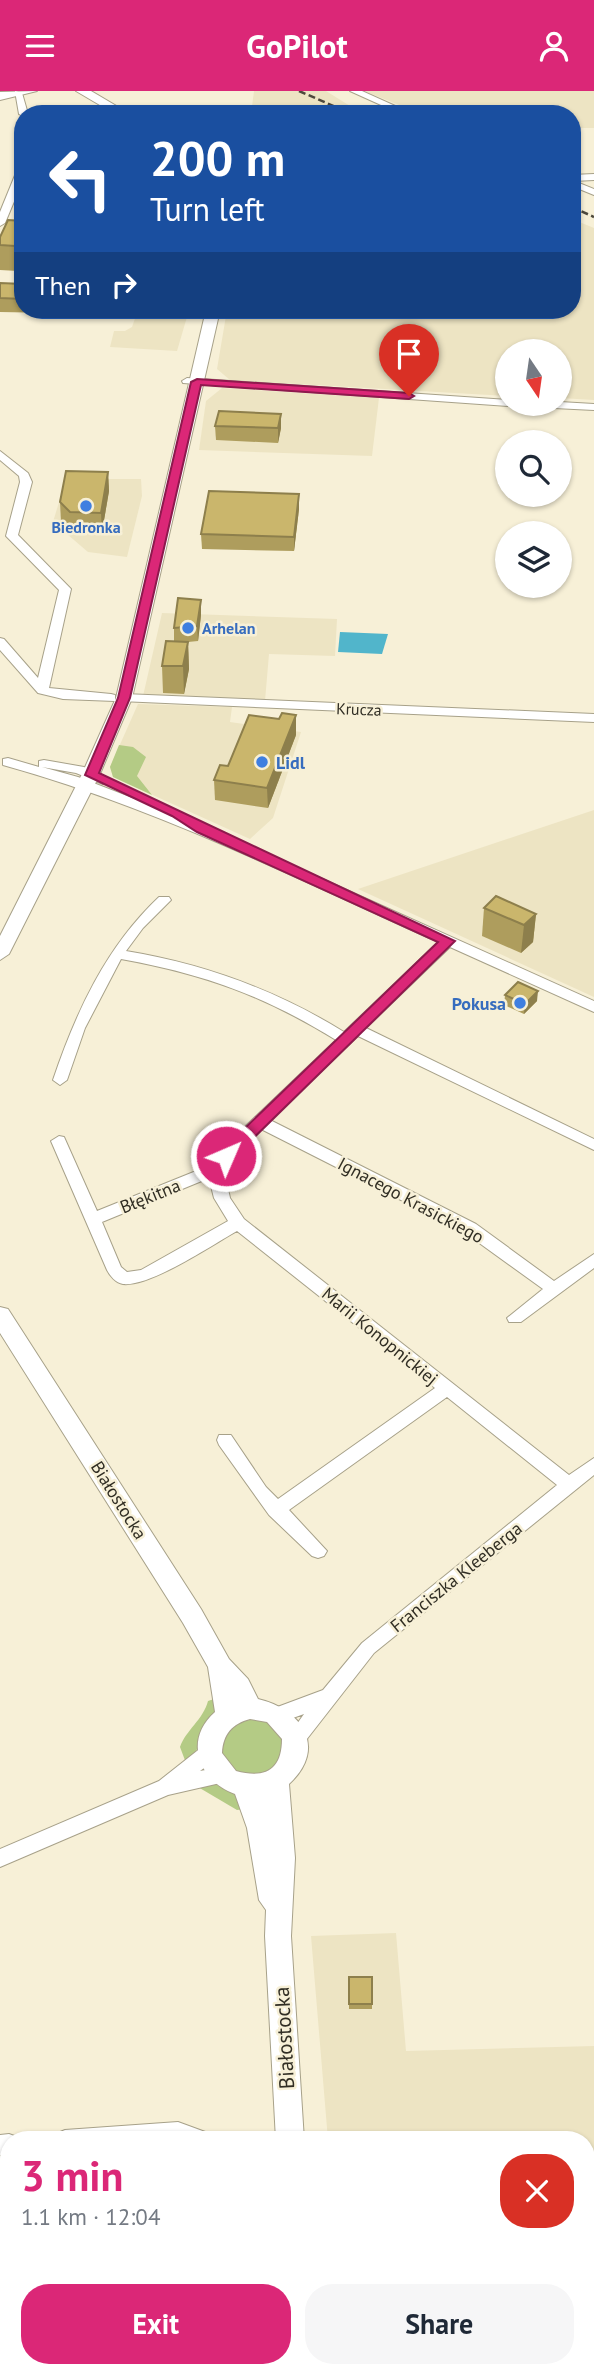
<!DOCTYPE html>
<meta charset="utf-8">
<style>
body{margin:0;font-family:"PT Sans",sans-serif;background:#f6f6f7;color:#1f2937;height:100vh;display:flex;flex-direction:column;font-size:26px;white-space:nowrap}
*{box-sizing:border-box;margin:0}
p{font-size:23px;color:#747a83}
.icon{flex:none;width:38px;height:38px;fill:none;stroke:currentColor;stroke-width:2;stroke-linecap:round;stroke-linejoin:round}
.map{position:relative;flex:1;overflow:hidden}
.sheet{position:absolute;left:0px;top:2040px;width:595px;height:247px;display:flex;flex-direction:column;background:#fff;border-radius:28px 28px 0 0;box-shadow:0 2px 5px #0004}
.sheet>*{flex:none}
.guide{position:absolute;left:14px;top:14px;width:567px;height:214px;border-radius:28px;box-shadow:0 2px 5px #0004;background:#1a4fa0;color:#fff;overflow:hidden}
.needle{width:46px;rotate:167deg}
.buttons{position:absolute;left:495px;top:248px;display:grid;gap:14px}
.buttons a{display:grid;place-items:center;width:77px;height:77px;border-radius:50%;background:#fff;box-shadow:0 2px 5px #0004;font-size:35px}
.pin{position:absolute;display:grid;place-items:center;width:60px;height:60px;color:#fff;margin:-72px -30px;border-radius:50% 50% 50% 0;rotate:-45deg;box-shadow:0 0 7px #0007}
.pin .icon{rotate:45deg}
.me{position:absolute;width:77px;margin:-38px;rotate:45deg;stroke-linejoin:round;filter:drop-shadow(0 0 5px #0008)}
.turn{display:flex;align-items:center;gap:24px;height:147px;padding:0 21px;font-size:32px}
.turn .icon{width:91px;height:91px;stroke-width:2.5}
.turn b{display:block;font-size:49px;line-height:60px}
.then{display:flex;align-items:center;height:66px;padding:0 21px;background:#0003;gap:14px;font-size:26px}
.round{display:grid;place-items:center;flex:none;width:74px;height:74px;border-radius:28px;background:#f6f6f7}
.overview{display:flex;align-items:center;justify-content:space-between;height:119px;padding:0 21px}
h1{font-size:42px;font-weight:700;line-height:52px;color:#db2777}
.button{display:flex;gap:14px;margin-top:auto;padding:14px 21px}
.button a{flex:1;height:80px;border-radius:28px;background:#db2777;color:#fff;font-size:28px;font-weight:700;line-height:80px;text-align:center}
.button a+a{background:#f6f6f7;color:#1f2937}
header{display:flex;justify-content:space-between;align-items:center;height:91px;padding:0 21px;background:#db2777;color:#fff;font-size:32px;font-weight:700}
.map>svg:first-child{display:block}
</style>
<header><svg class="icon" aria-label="menu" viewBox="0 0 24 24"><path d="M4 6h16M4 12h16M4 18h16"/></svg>GoPilot<svg class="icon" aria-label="person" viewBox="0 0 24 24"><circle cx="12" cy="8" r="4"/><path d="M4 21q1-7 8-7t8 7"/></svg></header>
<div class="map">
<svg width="594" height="2287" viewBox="0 0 594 2287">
<rect width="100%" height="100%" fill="#f7f0d7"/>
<g fill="#ede4c3">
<path d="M 254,0 L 326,0 L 363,23 L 251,23 Z"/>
<path d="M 364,0 L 594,0 L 594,37 L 572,37 L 572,23 L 422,23 Z"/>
<path d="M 572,128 L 594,137 L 594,309 L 560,307 L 560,261 L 508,261 L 507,305 L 230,289 L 217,278 L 227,219 L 572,219 Z"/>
<path d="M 138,219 L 189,219 L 177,260 L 110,256 L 114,240 L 125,240 L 132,236 Z"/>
<path d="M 222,297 L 379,307 L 372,365 L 199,359 L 206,310 Z"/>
<path d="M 66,388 L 141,388 L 142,405 L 127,466 L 88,461 L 53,431 Z"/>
<path d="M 162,522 L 337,528 L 335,565 L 269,563 L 265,610 L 143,605 Z"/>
<path d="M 138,613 L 232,616 L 230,631 L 301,641 L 273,727 L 250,748 L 113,686 L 110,676 Z"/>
<path d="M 594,719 L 594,906 L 358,798 Z"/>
<path d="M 396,1842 L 406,1960 L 594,1955 L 594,2177 L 586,2177 L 586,2049 L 328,2049 L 311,1845 Z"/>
</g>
<g fill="#b4cb85">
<path d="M 119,654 L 133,656 L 146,666 L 137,685 L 152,704 L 113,686 L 110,676 Z"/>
<path d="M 217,1607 C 217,1629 201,1656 186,1672 L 180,1656 C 186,1639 203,1629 208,1610 Z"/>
<path d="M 259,1628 C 289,1639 295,1675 263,1683 C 254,1686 243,1682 235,1681 L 221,1663 C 226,1639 233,1629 259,1628 Z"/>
<path d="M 208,1693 C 225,1693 238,1703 246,1718 L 237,1719 L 198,1696 Z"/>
</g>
<g fill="#51b5cb">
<path d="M 340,541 L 388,543 L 382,563 L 338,561 Z"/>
<path d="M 0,2259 L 9,2259 L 9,2278 L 53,2279 L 53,2284 L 0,2287 Z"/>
</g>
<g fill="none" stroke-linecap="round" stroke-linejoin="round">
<g stroke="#a7a189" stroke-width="2">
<g id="minor">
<path d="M 15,0 L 22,2 L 28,23 L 23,23 L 23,25 L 19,23 Z"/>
<path d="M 350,0 L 362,0 L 413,23 L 401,23 Z"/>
<path d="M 23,74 L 23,89 L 5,132 L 0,135 L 0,121 L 18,77 Z"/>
<path d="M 594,83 L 594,89 L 574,90 L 594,98 L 594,104 L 572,95 L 572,84 Z"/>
<path d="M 187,287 L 508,309 L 508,313 L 513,313 L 508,315 L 183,292 L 182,290 Z"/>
<path d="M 560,311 L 594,313 L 594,319 L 534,316 L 529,313 L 560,313 Z"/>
<path d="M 0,360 L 28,382 L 32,391 L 18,444 L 71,498 L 49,597 L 111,603 L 115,604 L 115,610 L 63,608 L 38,602 L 0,559 L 0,547 L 4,548 L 38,587 L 59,499 L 6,445 L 20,391 L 19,385 L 0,369 Z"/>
<path d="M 124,603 L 594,623 L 594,631 L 120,610 L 120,604 Z"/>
<path d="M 8,667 L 39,676 L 39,670 L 44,669 L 84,676 L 110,689 L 103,693 L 76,682 L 42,676 L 78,686 L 207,736 L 594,910 L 594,921 L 450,856 L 366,937 L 594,1048 L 594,1059 L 358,945 L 270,1029 L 476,1133 L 554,1190 L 594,1163 L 594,1177 L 521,1231 L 509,1231 L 507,1227 L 543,1198 L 464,1141 L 261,1038 L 224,1079 L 230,1107 L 244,1128 L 569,1384 L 594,1367 L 594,1384 L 374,1562 L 303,1653 L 296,1655 L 289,1653 L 287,1647 L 304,1623 L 279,1632 L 272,1630 L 270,1624 L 272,1618 L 323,1599 L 362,1552 L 557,1394 L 447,1306 L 289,1419 L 327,1460 L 324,1465 L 318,1467 L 312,1465 L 269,1424 L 219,1354 L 217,1349 L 219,1344 L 231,1344 L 266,1396 L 278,1408 L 435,1297 L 237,1140 C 212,1154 150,1196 123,1193 C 116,1192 110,1185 107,1179 L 51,1050 L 59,1045 L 64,1046 L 97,1120 L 211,1074 L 233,1047 L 336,949 C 265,905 204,883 121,868 L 85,937 L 67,989 L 60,994 L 53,989 C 76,921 106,856 159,806 L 169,806 L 171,809 L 143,837 L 126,860 C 205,873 276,899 344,941 L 438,851 C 296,787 155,716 3,674 L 3,668 ZM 209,1087 L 214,1107 L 228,1130 L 141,1179 L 127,1181 L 121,1176 L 102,1131 Z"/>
<path d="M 209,1654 L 216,1656 L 218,1662 L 216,1668 L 200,1680 L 222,1676 L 229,1678 L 232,1684 L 229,1690 L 168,1704 L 0,1776 L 0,1758 L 159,1690 L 202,1656 Z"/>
<path d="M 178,2031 L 208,2042 L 211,2049 L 54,2049 L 58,2042 L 65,2039 Z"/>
<path d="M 9,2043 L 17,2046 L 18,2049 L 9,2049 L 9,2063 L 0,2064 L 0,2044 Z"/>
</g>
</g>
<g stroke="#a7a189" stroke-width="2">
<g id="major">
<path d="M 37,0 L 0,9 L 0,1 Z"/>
<path d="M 76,0 L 91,0 L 130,23 L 115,23 Z"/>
<path d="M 206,219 L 220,219 L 132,607 L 100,683 L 9,863 L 0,869 L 0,845 L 82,683 L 116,607 Z"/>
<path d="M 0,1216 L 8,1218 L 201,1518 L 229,1568 L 248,1588 L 258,1608 C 302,1618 328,1657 289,1693 L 295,1767 L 291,1845 L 304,2049 L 276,2049 L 265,1845 L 266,1819 L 259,1809 L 247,1737 L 235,1703 C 199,1690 183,1649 215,1621 L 208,1576 L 183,1532 L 0,1242 ZM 250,1628 L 267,1631 L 282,1648 C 282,1679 265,1688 236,1680 L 222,1662 C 223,1643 232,1633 250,1628 Z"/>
<rect x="288" y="2278" width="30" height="9"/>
</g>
</g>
<use href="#minor" fill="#fff" fill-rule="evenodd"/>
<use href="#major" fill="#fff" fill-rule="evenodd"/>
<g stroke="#4d493d" stroke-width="2.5" stroke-dasharray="7 3.5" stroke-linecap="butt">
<path d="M 299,0 L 352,23"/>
<path d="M 572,116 L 594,126"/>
</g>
</g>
<g fill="#ae9d5d">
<path d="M 23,130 L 23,168 L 18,180 L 0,179 L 0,146 Z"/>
<path d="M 0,192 L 23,193 L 23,219 L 55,219 L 54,222 L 0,221 Z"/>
<path d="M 281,323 L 281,337 L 278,352 L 216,349 L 215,335 Z"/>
<path d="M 108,381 L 109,400 L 102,441 L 71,440 L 61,431 L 60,411 Z"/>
<path d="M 299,418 L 294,460 L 202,458 L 201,443 Z"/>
<path d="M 201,524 L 198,550 L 188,551 L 189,578 L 184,603 L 163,602 L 162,575 L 174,550 L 174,537 Z"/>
<path d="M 296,644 L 268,717 L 215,709 L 214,689 L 228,675 Z"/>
<path d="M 484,817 L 536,823 L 533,851 L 521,862 L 482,845 Z"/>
<path d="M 505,904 L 537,910 L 524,923 L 504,914 Z"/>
<rect x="349" y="1886" width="23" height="32"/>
</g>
<g fill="#8d7f4c">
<path d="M 23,138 L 23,168 L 18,180 L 15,155 Z"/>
<path d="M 281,323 L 281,337 L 278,352 L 278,337 Z"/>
<path d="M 108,381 L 109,400 L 102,441 L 101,422 Z"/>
<path d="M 299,403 L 299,418 L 294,460 L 294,446 Z"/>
<path d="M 201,509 L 201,524 L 198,550 L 197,535 Z"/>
<path d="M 188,551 L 189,578 L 184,603 L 183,575 Z"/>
<path d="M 296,624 L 296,644 L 268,717 L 267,697 Z"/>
<path d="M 536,823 L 533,851 L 521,862 L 524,834 Z"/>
<path d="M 538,900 L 537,910 L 524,923 L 525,913 Z"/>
</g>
<g fill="#cab66c" stroke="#8d7f4c" stroke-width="2">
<path d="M 8,129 L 23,130 L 23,138 L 15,155 L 0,154 L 0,146 Z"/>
<path d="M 0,192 L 23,193 L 23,208 L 0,207 Z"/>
<path d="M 219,320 L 281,323 L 278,337 L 215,335 Z"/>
<path d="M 66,380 L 108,381 L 101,422 L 70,421 L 60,411 Z"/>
<path d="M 209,400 L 299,403 L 294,446 L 201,443 Z"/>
<path d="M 178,507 L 201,509 L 197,535 L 174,537 Z"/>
<path d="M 166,550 L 188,551 L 183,575 L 162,575 Z"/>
<path d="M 282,622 L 296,624 L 267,697 L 214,689 L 220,674 L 228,675 L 249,624 L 279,628 Z"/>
<path d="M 496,805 L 536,823 L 524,834 L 484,817 Z"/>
<path d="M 518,891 L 538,900 L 525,913 L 505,904 Z"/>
<rect x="349" y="1886" width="23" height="27"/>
</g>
<path fill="#db2777" stroke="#8e194d" stroke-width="2" d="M 197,288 L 409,302 L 414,305 L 409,308 L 201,294 L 130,607 L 99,682 L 455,850 L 231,1069 L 220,1069 L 220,1061 L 438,851 L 197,741 L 172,725 L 85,684 L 118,607 L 191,291 Z"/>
<g fill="#3f7fe0" stroke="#f7f0d7" stroke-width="2.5">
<circle cx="86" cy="415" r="7"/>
<circle cx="188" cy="537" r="7"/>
<circle cx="262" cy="671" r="7"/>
<circle cx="520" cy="912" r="7"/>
</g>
<g text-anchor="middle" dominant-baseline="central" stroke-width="5" stroke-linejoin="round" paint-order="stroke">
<g font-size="16" font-weight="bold" fill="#366cbe" stroke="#f7f0d7">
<text x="86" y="436">Biedronka</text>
<text x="202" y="537" text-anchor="start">Arhelan</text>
</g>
<g font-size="16" fill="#312e24" stroke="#f7f0d7">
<text transform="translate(359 618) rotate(2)">Krucza</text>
</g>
<g font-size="18" font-weight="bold" fill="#366cbe" stroke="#f7f0d7" text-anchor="start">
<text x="276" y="671">Lidl</text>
<text x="506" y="912" text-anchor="end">Pokusa</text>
</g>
<g font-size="18" fill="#312e24" stroke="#f7f0d7">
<text transform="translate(150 1105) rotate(-22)">Błękitna</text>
<text transform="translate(411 1109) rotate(28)">Ignacego Krasickiego</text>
<text transform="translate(380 1245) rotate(39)">Marii Konopnickiej</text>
<text transform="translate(119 1409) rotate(58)">Białostocka</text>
<text transform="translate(456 1486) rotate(-39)">Franciszka Kleeberga</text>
</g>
<g font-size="21" fill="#312e24" stroke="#f7f0d7">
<text transform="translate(284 1947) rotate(-93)">Białostocka</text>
</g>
</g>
</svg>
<div class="buttons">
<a><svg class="needle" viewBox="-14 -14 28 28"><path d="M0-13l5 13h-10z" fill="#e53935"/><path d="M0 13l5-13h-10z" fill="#747a83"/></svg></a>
<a><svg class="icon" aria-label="search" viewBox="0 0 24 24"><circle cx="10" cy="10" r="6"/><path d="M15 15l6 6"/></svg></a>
<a><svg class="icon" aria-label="layers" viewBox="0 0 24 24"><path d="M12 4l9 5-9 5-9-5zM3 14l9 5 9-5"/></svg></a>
</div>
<div class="pin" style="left:409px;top:305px;background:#d93025"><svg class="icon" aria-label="arrive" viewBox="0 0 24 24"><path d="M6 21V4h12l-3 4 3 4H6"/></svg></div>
<svg class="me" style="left:226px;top:1065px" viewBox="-20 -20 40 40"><circle r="17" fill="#db2777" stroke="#fff" stroke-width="3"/><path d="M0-11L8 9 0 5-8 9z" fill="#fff"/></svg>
<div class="guide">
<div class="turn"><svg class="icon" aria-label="left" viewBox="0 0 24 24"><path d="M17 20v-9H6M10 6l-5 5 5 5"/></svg><div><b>200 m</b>Turn left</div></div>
<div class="then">Then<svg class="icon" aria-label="right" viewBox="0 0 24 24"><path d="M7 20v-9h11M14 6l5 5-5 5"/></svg></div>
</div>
<section class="sheet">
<div class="overview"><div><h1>3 min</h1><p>1.1 km · 12:04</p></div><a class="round" style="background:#d93025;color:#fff"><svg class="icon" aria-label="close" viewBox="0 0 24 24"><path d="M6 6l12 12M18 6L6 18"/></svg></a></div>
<div class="button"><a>Exit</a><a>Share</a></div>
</section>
</div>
